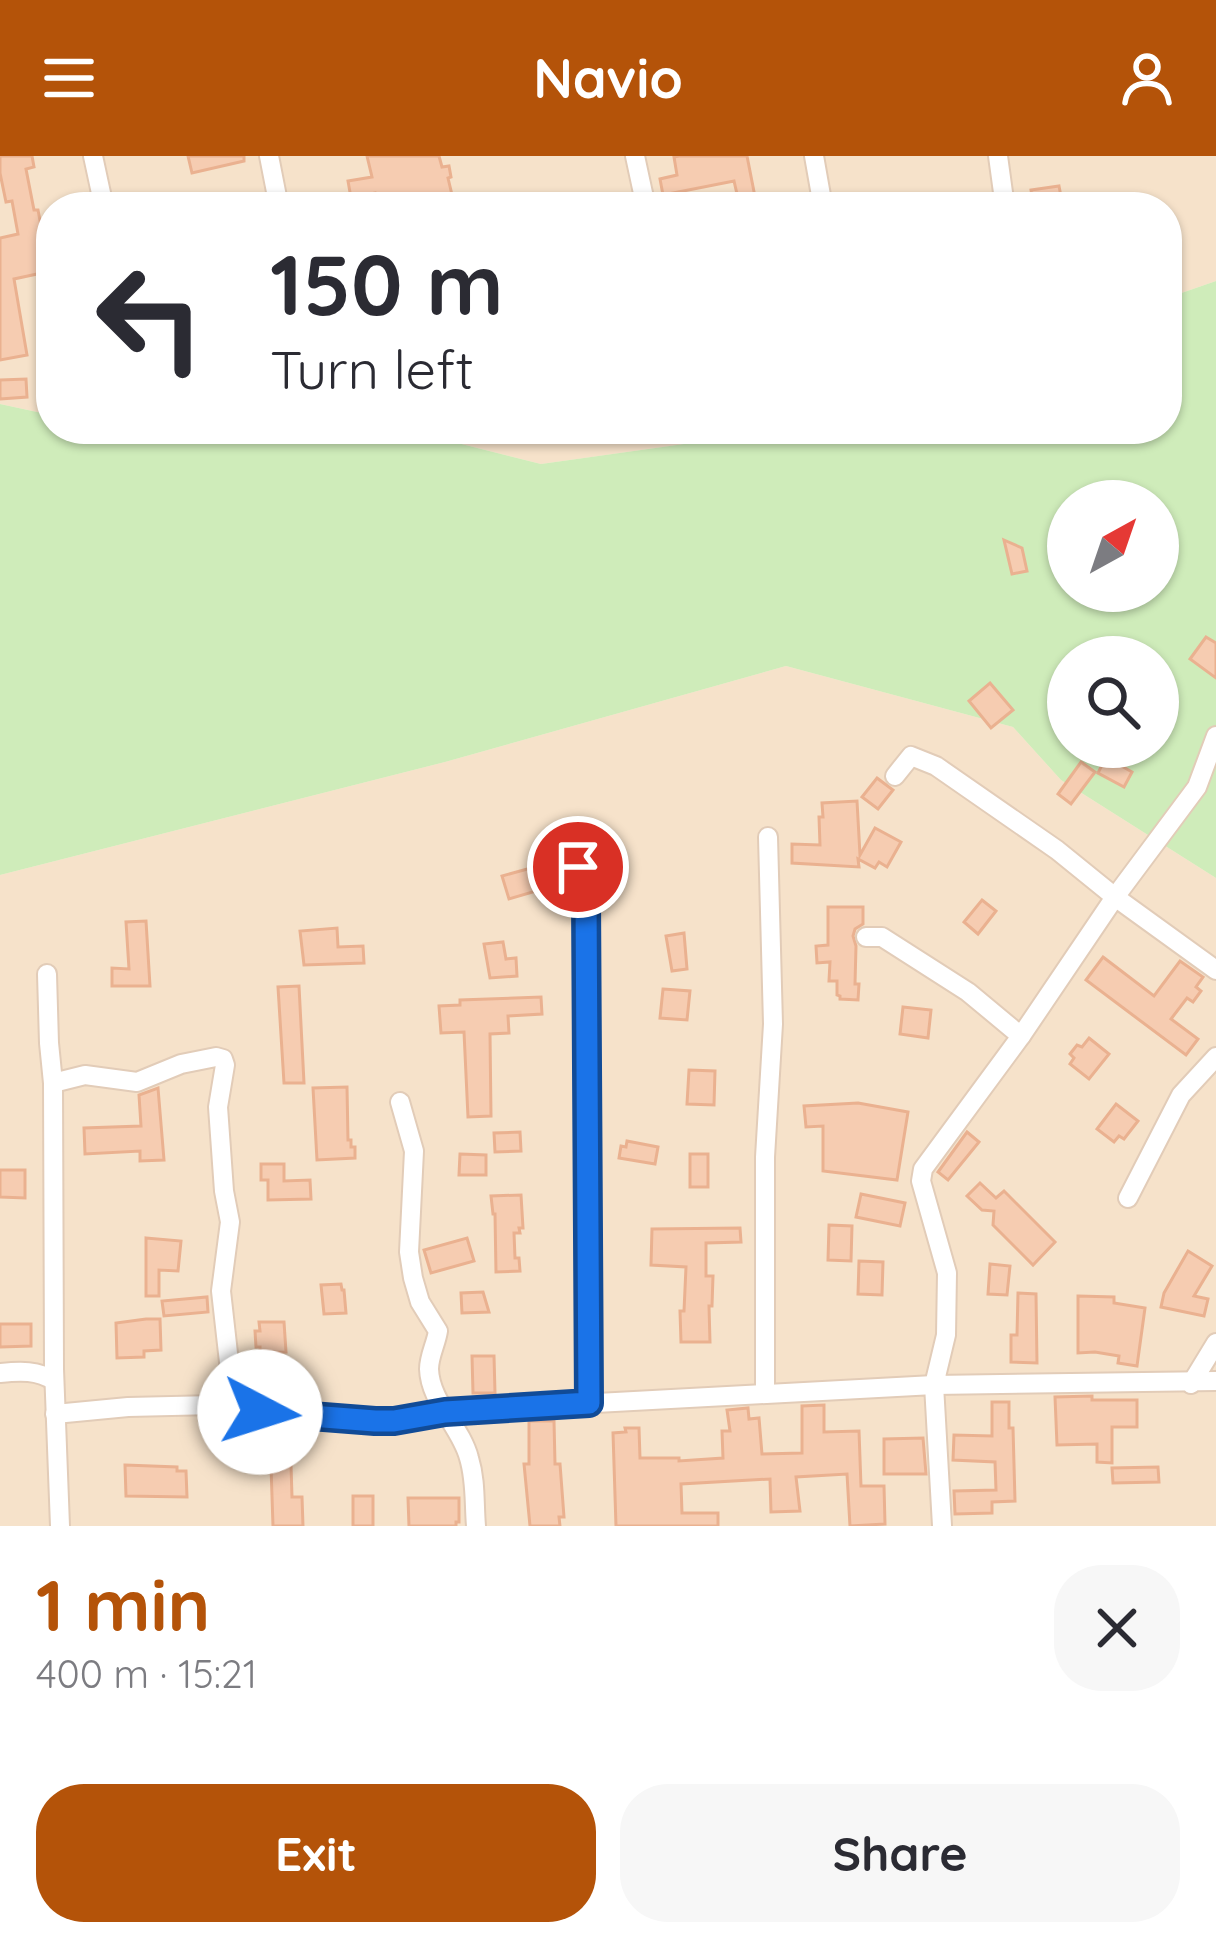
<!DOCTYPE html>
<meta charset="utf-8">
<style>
body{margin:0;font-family:Quicksand,sans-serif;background:#f7f7f7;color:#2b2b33;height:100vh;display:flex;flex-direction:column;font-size:45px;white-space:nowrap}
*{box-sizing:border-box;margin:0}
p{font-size:39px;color:#7c7c81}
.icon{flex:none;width:66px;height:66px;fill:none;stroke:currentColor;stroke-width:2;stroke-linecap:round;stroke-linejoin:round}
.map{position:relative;height:1370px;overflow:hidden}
.details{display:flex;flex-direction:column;background:#fff;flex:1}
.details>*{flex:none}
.banner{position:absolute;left:36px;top:36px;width:1146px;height:252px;border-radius:48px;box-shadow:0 3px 9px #0004;background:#fff;color:#2b2b33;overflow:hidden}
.needle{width:78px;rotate:40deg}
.buttons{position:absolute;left:1047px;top:324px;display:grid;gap:24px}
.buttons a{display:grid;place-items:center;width:132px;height:132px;border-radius:50%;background:#fff;box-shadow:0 3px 9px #0004;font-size:60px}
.pin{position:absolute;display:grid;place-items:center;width:102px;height:102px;color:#fff;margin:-51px;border:6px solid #fff;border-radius:50%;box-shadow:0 3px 12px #0007}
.me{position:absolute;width:132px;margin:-66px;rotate:95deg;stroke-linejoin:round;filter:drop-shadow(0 0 9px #0008)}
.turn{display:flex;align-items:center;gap:42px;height:252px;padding:0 36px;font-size:54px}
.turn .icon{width:156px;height:156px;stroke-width:2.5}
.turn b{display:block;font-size:84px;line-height:102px}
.round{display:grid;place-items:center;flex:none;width:126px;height:126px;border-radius:48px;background:#f7f7f7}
.overview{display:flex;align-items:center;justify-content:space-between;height:204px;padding:0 36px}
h1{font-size:72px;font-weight:700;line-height:90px;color:#b45309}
.button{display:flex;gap:24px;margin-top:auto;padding:24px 36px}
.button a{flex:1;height:138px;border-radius:48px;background:#b45309;color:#fff;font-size:48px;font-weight:700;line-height:138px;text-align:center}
.button a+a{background:#f7f7f7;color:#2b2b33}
header{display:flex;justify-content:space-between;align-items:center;height:156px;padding:0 36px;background:#b45309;color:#fff;font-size:54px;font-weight:700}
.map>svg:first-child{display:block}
</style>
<header><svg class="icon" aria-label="menu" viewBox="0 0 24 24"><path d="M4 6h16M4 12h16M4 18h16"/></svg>Navio<svg class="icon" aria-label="person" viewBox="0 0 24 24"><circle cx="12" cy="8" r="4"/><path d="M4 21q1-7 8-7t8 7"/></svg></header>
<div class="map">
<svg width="1216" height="1370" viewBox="0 0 1216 1370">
<rect width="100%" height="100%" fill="#fef0dc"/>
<g fill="#f6e2ca">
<path d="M 0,0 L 1216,0 L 1216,125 L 1167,142 L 1167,51 L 51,51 L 51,259 L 0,248 Z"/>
<path d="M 402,273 L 763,273 L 735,281 L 541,308 Z"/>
<path d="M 786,510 L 1013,571 L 1061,624 L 1216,722 L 1216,1370 L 0,1370 L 0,719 L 445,606 Z"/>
</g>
<path fill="#cfecba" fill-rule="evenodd" d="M 1216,125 L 1216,722 L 1061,624 L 1013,571 L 786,510 L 445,606 L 0,719 L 0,248 L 51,259 L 51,273 L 116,273 L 151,280 L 192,273 L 402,273 L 541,308 L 734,281 L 763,273 L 1167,273 L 1167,142 ZM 1068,345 L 1158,345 L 1158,435 L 1068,435 ZM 1068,501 L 1158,501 L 1158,591 L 1068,591 Z"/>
<g fill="#f6ccb1" stroke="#eab190" stroke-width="3">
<path d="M 0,0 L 32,0 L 34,11 L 26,13 L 34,54 L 38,54 L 42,75 L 46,74 L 51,94 L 51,115 L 14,123 L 27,199 L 0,204 L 0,82 L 18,78 L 12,45 L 6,46 L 0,17 Z"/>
<path d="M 188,0 L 244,0 L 244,5 L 192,17 Z"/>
<path d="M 367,0 L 439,0 L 442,11 L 449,10 L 451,21 L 448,22 L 453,43 L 410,51 L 377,51 L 375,37 L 351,42 L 348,25 L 372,21 Z"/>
<path d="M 679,0 L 747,0 L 757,51 L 740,51 L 734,25 L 663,39 L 660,23 L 677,19 L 674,1 Z"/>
<path d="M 1059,30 L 1063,51 L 1034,51 L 1031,34 Z"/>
<path d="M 26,223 L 27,241 L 0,243 L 0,224 Z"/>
<path d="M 1004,384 L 1022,392 L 1027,415 L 1012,418 Z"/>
<path d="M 1206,481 L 1216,487 L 1216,522 L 1190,503 Z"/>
<path d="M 990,527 L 1013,554 L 991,572 L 969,545 Z"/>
<path d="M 1106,601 L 1132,616 L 1124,631 L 1098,617 Z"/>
<path d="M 1081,606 L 1095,616 L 1071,648 L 1058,638 Z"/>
<path d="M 877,622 L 893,634 L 878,653 L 862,641 Z"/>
<path d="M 857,645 L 860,699 L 875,672 L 901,686 L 887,711 L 879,706 L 875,712 L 858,703 L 859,711 L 792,707 L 792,688 L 820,689 L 819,661 L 823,661 L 822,647 Z"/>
<path d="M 538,710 L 541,716 L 544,715 L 547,727 L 542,728 L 543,733 L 509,743 L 502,720 Z"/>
<path d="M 982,744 L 996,755 L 978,778 L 964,766 Z"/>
<path d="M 828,751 L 863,751 L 863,768 L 855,773 L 853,780 L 856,790 L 855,828 L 859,828 L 858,844 L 840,843 L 840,840 L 837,839 L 837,825 L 829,825 L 830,806 L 817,807 L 816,790 L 828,789 Z"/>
<path d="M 146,765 L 150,830 L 112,830 L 112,812 L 129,813 L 126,766 Z"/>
<path d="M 337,772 L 338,791 L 363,790 L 364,807 L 304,809 L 300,775 Z"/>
<path d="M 684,777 L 687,813 L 672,815 L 666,780 Z"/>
<path d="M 503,786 L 506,803 L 516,802 L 517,820 L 490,822 L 484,788 Z"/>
<path d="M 1103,801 L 1154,840 L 1180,805 L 1203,821 L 1196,831 L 1201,835 L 1193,846 L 1187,842 L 1171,863 L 1198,883 L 1186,899 L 1086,824 Z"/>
<path d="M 299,830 L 304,927 L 284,927 L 278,831 Z"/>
<path d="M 663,833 L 690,835 L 687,864 L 660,862 Z"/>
<path d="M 541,841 L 542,858 L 508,860 L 509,877 L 490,878 L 491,960 L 468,961 L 464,876 L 441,877 L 439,850 L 460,849 L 460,844 Z"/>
<path d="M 903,851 L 931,854 L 928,882 L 900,878 Z"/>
<path d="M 1089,882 L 1109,898 L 1089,923 L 1070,908 L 1074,902 L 1070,898 L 1077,889 L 1082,891 Z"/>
<path d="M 689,914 L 715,915 L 714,949 L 687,948 Z"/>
<path d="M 347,931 L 348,984 L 351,984 L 351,991 L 355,991 L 355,1002 L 317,1004 L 313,932 Z"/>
<path d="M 158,932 L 164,1004 L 140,1005 L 140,995 L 85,998 L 84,972 L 141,970 L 139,939 Z"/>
<path d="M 858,947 L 908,956 L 897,1024 L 823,1015 L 823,970 L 806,971 L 804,950 Z"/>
<path d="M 1116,948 L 1138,965 L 1124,983 L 1119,980 L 1114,986 L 1097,973 Z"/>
<path d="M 520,976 L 521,995 L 495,996 L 494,977 Z"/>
<path d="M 967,976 L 979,986 L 948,1024 L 938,1016 Z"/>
<path d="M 627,985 L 658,991 L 655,1008 L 619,1002 L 621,990 L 626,991 Z"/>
<path d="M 460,998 L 486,999 L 486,1019 L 459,1019 Z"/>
<rect x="690" y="998" width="18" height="33"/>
<path d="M 261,1008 L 284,1008 L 284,1025 L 310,1024 L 311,1043 L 268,1044 L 268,1024 L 261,1024 Z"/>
<path d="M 0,1014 L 25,1014 L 25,1042 L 0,1041 Z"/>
<path d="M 980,1027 L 996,1042 L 1004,1035 L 1055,1086 L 1033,1109 L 993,1069 L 994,1055 L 982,1054 L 967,1040 Z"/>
<path d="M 861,1038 L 905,1047 L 900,1070 L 856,1061 Z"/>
<path d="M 521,1039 L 523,1072 L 519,1072 L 520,1077 L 514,1077 L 515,1102 L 519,1102 L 520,1115 L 496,1116 L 495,1058 L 493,1058 L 491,1040 Z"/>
<path d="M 829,1069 L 852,1070 L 851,1105 L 828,1104 Z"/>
<path d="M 740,1072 L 741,1086 L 706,1087 L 706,1120 L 713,1120 L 712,1150 L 709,1150 L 710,1186 L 681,1186 L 680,1155 L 684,1155 L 686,1111 L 651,1109 L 652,1073 Z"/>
<path d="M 146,1082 L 181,1085 L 178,1115 L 159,1114 L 159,1140 L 146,1140 Z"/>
<path d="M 467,1082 L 474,1105 L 431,1117 L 424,1094 Z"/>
<path d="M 1188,1095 L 1212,1110 L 1194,1140 L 1208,1143 L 1204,1160 L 1161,1151 L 1164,1137 Z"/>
<path d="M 859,1105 L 883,1106 L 882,1139 L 858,1138 Z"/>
<path d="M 990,1108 L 1010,1110 L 1007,1139 L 988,1138 Z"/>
<path d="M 341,1128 L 342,1134 L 344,1134 L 346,1157 L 324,1158 L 321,1129 Z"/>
<path d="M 483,1136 L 489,1156 L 462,1157 L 461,1137 Z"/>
<path d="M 1018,1137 L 1036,1138 L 1037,1207 L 1011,1206 L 1011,1179 L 1017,1179 Z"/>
<path d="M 1078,1140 L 1114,1141 L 1114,1147 L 1145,1152 L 1137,1210 L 1118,1207 L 1119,1200 L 1095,1196 L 1078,1197 Z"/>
<path d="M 207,1141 L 208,1156 L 164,1160 L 162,1145 Z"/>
<path d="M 146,1163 L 160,1163 L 161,1194 L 144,1195 L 144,1201 L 117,1202 L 116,1167 Z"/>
<path d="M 259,1166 L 284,1166 L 286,1196 L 260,1197 L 260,1191 L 256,1191 L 255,1175 L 260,1175 Z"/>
<path d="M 0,1168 L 31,1168 L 31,1190 L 0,1191 Z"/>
<path d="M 472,1200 L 494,1200 L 495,1237 L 473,1237 Z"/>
<path d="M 1092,1240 L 1092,1244 L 1137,1244 L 1137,1271 L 1112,1271 L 1112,1307 L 1097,1306 L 1097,1288 L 1057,1289 L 1055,1241 Z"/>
<path d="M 992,1246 L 1009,1246 L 1009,1272 L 1013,1272 L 1015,1345 L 992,1346 L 992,1357 L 955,1358 L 954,1335 L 996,1334 L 995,1306 L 953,1304 L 954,1279 L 992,1280 Z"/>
<path d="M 824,1249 L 824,1276 L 859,1275 L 861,1330 L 884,1330 L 885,1368 L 850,1370 L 847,1318 L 796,1321 L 800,1355 L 771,1356 L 770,1323 L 681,1328 L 682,1357 L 718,1357 L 718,1370 L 616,1370 L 613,1277 L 626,1276 L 625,1272 L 639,1272 L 640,1302 L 679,1302 L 679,1305 L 723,1302 L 722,1275 L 730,1275 L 727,1254 L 748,1252 L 749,1263 L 759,1262 L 762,1298 L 802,1297 L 802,1250 Z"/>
<path d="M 529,1265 L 554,1265 L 555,1308 L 560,1308 L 564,1361 L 559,1361 L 560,1370 L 530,1370 L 524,1308 L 529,1308 Z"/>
<path d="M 923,1282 L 926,1318 L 884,1318 L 884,1283 Z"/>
<path d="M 125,1309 L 177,1311 L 177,1315 L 186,1315 L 187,1341 L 126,1340 Z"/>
<path d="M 291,1309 L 292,1341 L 302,1341 L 303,1370 L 273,1370 L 271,1310 Z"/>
<path d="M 1158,1311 L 1159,1326 L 1113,1327 L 1112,1312 Z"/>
<rect x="353" y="1340" width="20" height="30"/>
<path d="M 408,1342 L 459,1342 L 459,1366 L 456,1366 L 456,1370 L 409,1370 Z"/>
</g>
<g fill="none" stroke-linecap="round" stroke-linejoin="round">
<g stroke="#e2ccb8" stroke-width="22">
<g id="street">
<path d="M 93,0 L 104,51"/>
<path d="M 269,0 L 279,51"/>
<path d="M 635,0 L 646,51"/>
<path d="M 814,0 L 822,45"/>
<path d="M 998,0 L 1005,51"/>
<path d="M 1216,580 L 1197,631 L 1115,741 L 1021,880 L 923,1013 L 921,1025 L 947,1117 L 946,1179 L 934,1229 L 1216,1225"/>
<path d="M 895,620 L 911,600 L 936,610 L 1057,694 L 1115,741 L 1216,814"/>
<path d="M 578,711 L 586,742 L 589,1247"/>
<path d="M 866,781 L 882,781 L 968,836 L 1021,880"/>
<path d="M 47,818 L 49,887 L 53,927 L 54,1213 L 60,1370"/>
<path d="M 53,927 L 85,919 L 137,926 L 181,908 L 216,901 L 223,903 L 225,909 L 218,951 L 224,1035 L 230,1066 L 221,1135 L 231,1224 L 239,1234 L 231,1245"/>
<path d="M 400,946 L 414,995 L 409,1096 L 413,1122 L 420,1146 L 438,1175 C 436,1188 429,1200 429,1213 C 430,1246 461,1271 469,1302 C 476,1325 474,1347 476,1370"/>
<path d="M 1128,1042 L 1181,939 L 1216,901"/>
<path d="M 0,1217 C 20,1215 38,1214 54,1225"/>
<path d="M 1191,1228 L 1216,1187"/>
<path d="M 765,1238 L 765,1001 L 773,868 L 768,681"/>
<path d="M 55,1258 L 128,1251 L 215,1249 L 231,1245 L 244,1257 L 375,1265 L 445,1255 L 934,1229 L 942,1370"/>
</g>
</g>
<use href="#street" stroke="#fff" stroke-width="18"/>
</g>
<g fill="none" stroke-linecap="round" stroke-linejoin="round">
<g stroke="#114b97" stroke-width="30">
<path id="route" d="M 260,1256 L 375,1265 L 394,1265 L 445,1256 L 589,1247 L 586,742 L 578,711"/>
</g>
<use href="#route" stroke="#1a73e8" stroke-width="21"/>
</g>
</svg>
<div class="buttons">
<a><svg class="needle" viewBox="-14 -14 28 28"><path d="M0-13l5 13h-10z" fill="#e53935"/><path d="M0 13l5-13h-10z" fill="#7c7c81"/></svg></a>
<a><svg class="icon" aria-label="search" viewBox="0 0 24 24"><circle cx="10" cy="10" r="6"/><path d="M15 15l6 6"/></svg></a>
</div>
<div class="pin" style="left:578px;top:711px;background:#d93025"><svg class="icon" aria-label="arrive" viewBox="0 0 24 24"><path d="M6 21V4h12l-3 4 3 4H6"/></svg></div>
<svg class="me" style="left:260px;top:1256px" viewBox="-20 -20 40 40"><circle r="19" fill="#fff"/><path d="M0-13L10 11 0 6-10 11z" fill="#1a73e8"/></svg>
<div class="banner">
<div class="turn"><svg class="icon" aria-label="left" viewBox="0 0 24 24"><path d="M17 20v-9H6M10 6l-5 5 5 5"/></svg><div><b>150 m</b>Turn left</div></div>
</div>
</div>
<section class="details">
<div class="overview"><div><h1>1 min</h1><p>400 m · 15:21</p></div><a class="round"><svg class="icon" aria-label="close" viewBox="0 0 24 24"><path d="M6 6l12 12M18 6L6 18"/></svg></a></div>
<div class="button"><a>Exit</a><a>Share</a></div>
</section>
